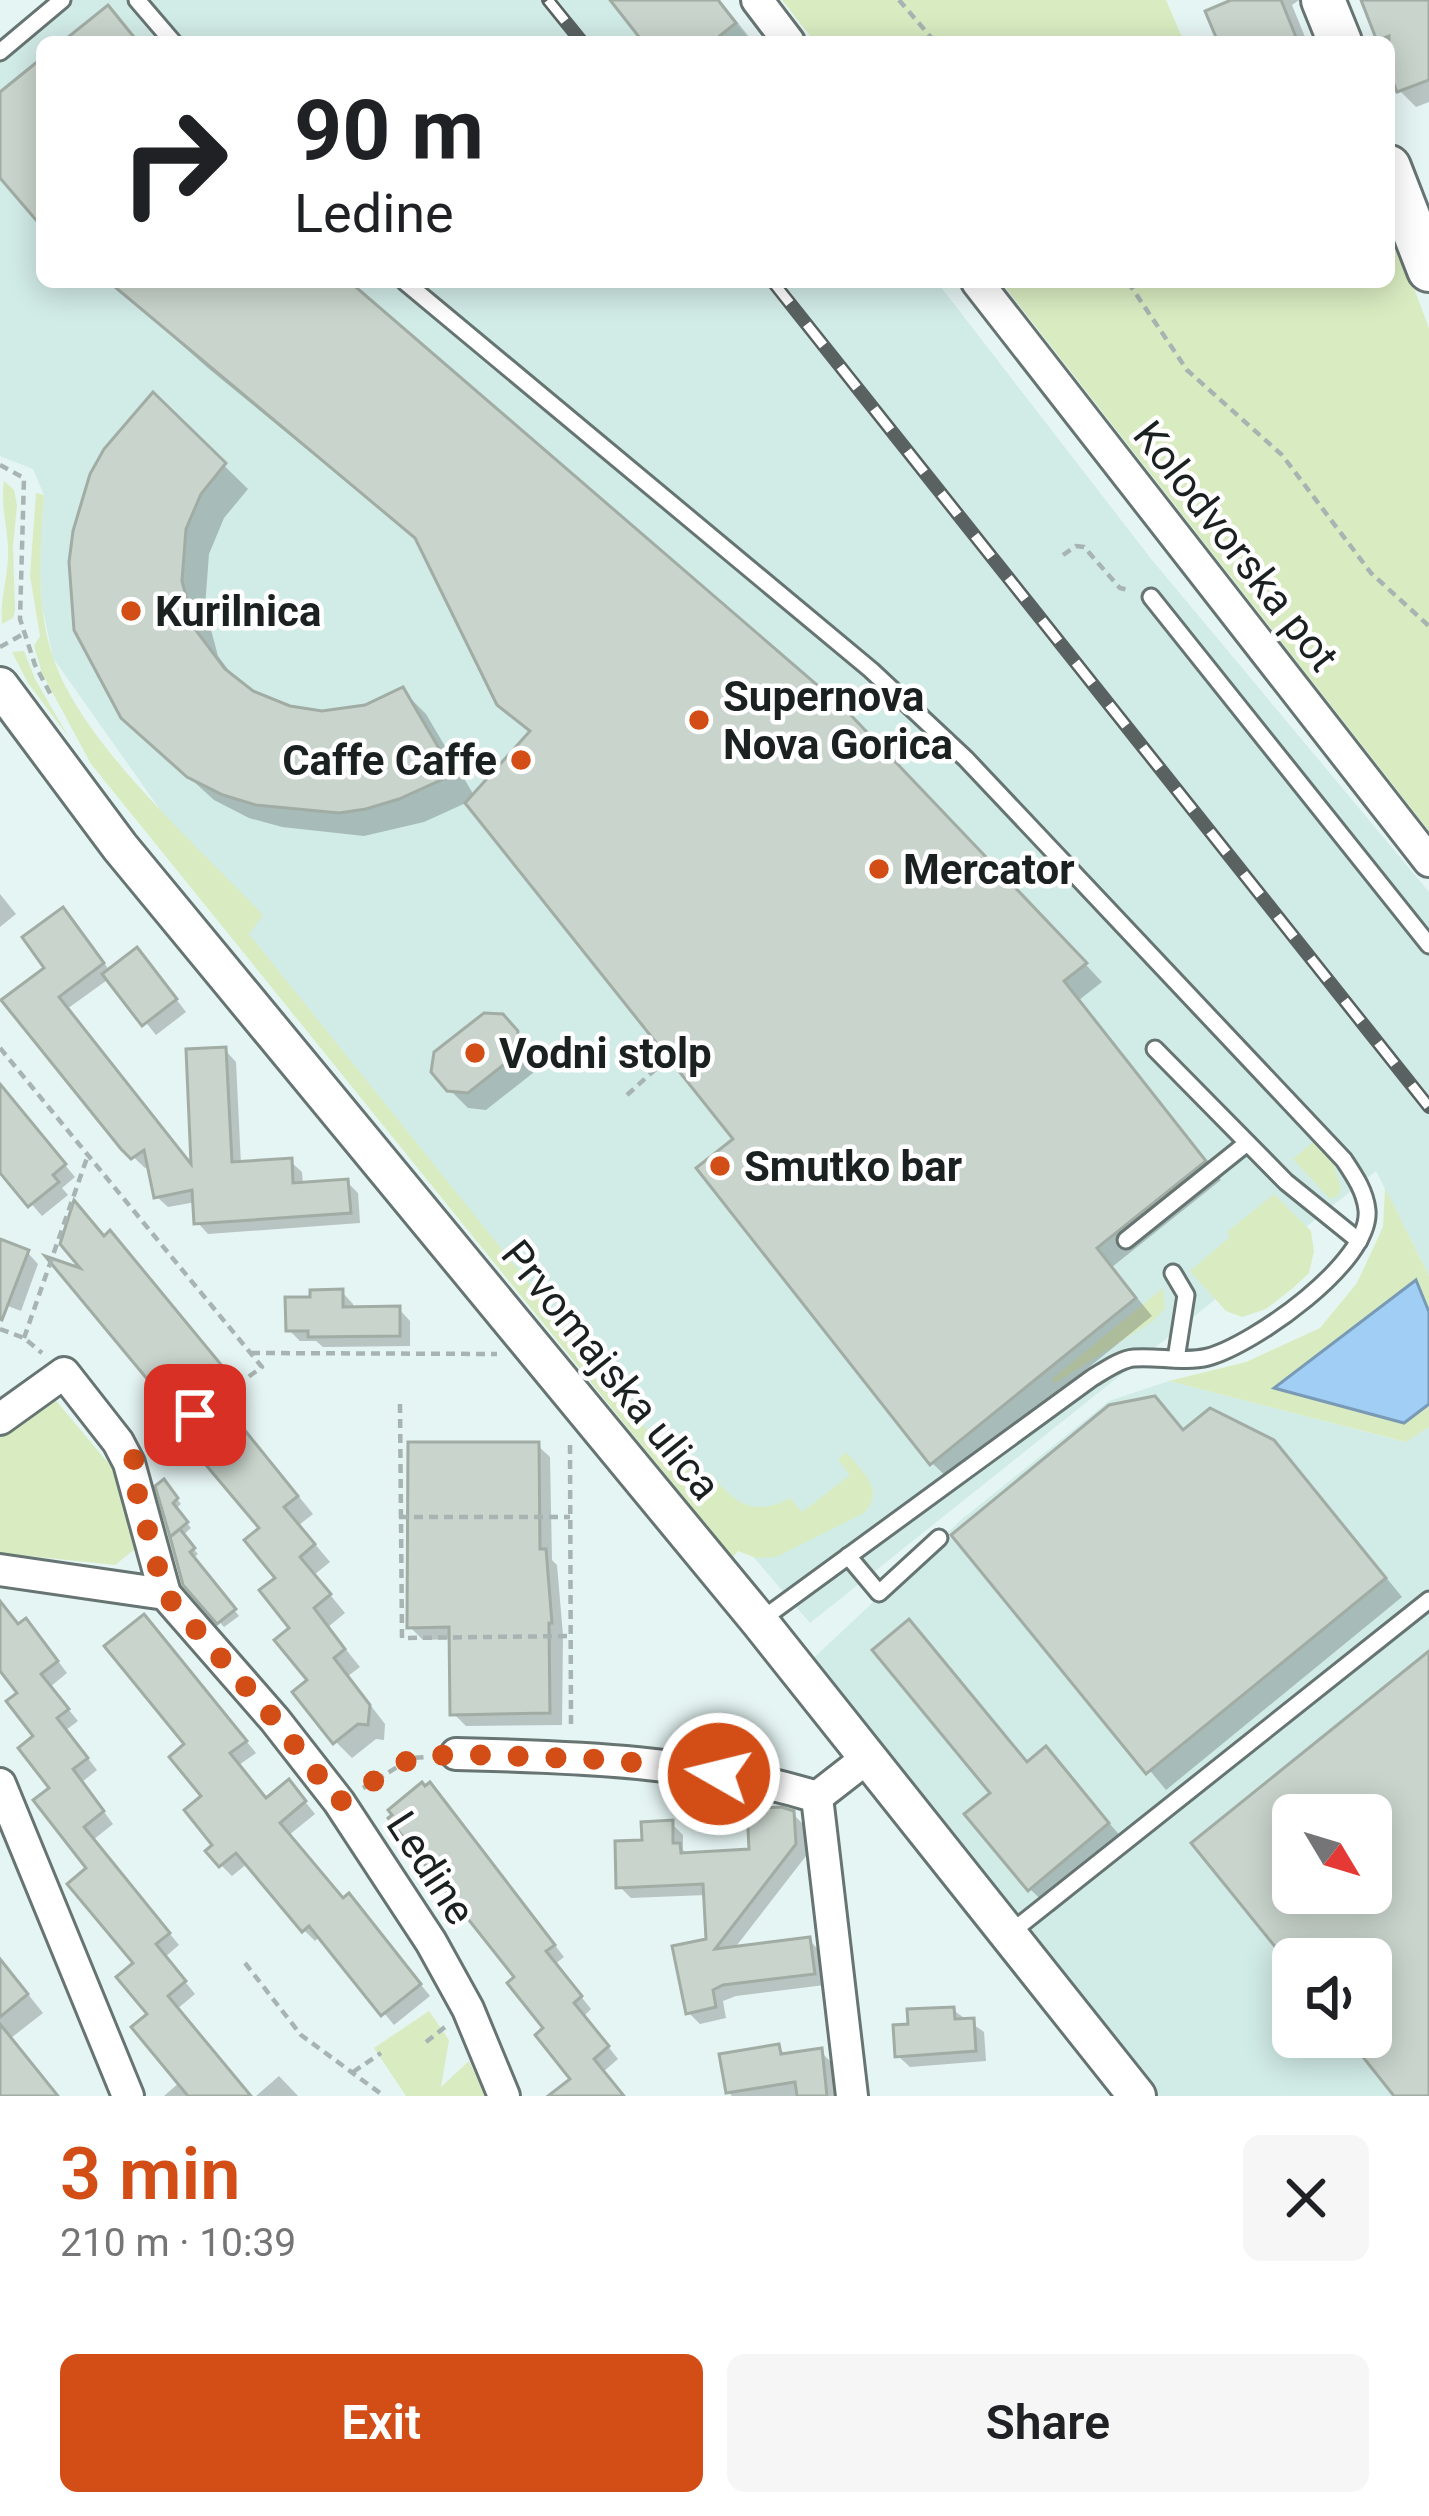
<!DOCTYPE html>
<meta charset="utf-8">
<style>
body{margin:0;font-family:Roboto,sans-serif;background:#f6f6f6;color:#202124;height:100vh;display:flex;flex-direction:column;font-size:45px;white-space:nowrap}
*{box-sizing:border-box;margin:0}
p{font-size:39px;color:#757577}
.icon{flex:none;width:66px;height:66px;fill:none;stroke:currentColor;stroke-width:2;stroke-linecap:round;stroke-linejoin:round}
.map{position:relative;height:2096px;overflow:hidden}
.side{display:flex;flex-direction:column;background:#fff;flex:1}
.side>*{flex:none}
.banner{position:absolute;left:36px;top:36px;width:1359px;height:252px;border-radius:18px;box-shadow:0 6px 30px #0003;background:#fff;color:#202124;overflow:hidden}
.needle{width:78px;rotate:128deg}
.tools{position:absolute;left:1272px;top:1794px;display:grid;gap:24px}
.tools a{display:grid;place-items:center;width:120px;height:120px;border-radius:18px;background:#fff;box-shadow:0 6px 30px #0003;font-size:60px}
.pin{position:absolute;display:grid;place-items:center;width:102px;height:102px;color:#fff;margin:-51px;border-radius:24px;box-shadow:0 6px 18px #0006}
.me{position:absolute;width:132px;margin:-66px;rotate:278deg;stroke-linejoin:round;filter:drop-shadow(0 0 9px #0008)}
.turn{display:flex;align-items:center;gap:42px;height:252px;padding:0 60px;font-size:54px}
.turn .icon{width:156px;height:156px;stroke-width:2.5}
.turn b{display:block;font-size:84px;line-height:102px}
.round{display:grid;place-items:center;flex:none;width:126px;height:126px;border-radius:18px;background:#f6f6f6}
.summary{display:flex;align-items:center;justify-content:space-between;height:204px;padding:0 60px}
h1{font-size:72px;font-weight:600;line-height:90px;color:#d34d16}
.action{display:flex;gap:24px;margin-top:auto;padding:24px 60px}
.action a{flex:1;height:138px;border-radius:18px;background:#d34d16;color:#fff;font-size:48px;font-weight:600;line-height:138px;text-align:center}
.action a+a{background:#f6f6f6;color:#202124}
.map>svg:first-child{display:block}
</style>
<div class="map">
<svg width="1429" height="2096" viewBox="0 0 1429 2096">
<rect width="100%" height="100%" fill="#e5f5f3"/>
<g fill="#d1ebe7" fill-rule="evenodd">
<path d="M 69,0 L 718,0 L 751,42 L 42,42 L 42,282 L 937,282 L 1152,560 L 1429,892 L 1429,1276 L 1376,1171 L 810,1623 L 662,1450 L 248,934 L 53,658 L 42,606 L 39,561 L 44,495 L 33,469 L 0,456 L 0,58 Z"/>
<path d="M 1169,1381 L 1405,1442 L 1429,1427 L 1429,2096 L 1156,2096 L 805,1666 L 961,1520 L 1109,1401 ZM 1293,1815 L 1371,1815 L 1371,1893 L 1293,1893 ZM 1293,1959 L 1371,1959 L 1371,2037 L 1293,2037 Z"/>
</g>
<g fill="#d9ecc1">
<path d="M 782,0 L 1166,0 L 1184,42 L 815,42 Z"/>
<path d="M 1389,222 L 1429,328 L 1429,831 L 1001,282 L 1389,282 Z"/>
<path d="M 4,481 L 14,490 L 17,505 L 13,547 L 15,611 L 13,618 L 2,624 C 0,600 7,581 8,557 C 9,530 0,508 4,481 Z"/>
<path d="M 36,493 L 44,495 C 40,551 35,606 54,660 C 84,746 199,847 263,915 L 249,934 L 662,1449 L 670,1443 L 700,1479 L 710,1472 C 733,1503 754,1518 790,1498 L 802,1512 L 850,1475 L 838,1460 L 846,1452 C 862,1471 886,1490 864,1513 L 776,1557 L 756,1558 L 738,1551 L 733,1557 L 728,1552 L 91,764 L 42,673 L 34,646 L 40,636 L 30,576 Z"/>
<path d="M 24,651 L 35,679 L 68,736 L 28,683 L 12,652 Z"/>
<path d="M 1313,1142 L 1333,1164 L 1341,1188 L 1338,1196 L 1330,1199 L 1293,1159 Z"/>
<path d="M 1385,1188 L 1429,1276 L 1429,1427 L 1406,1442 L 1169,1381 L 1246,1362 L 1320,1328 L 1357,1283 L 1383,1227 Z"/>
<path d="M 1274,1194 L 1311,1231 L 1314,1251 L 1309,1273 L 1293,1288 L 1266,1309 L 1242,1317 L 1226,1311 L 1190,1271 L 1230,1237 L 1227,1232 Z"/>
<path d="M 1163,1288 L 1165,1308 L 1153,1321 L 1055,1383 L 1052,1379 Z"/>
<path d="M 53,1397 L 125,1483 L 144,1542 L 115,1565 L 0,1553 L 0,1433 Z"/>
<path d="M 429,2011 L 449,2040 L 441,2087 L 469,2061 L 485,2096 L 406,2096 L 374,2048 Z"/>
</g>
<path fill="#a1cef5" stroke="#799ab5" stroke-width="3" d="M 1416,1280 L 1429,1312 L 1429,1404 L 1404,1423 L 1274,1388 Z"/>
<g fill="#0003">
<path d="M 613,0 L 720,0 L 753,42 L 647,42 Z"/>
<path d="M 1233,0 L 1299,0 L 1292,5 L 1307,42 L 1221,42 Z"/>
<path d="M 1364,0 L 1429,0 L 1429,102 L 1416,107 L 1400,91 L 1389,63 L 1389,42 L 1381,42 Z"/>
<path d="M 111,282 L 345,282 L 1046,922 L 1102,982 L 1079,1000 L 1221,1180 L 1112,1267 L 1152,1316 L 950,1480 L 932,1463 L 737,1140 L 468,802 L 424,822 L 364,836 L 282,827 L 249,818 L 214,800 L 149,741 L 153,396 L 248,489 L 224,518 L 209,554 L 205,607 L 218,656 L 239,684 L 251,694 L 290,709 L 322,714 L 366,708 L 402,690 L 426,714 L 475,797 L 532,733 L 500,704 L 420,542 L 209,369 Z"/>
<path d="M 0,894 L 16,914 L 0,927 Z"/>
<path d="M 74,922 L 110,971 L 148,962 L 186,1012 L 156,1035 L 110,978 L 67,1009 L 194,1169 L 225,1050 L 236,1062 L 241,1165 L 290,1161 L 302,1172 L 303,1185 L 347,1182 L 358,1193 L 360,1223 L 208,1234 L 197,1222 L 196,1202 L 168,1207 L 156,1196 L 150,1165 L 145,1168 L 123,1147 L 5,1000 L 49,968 Z"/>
<path d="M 502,1017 L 534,1052 L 533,1073 L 486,1110 L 468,1108 L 449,1089 Z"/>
<path d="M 0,1087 L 75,1177 L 62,1188 L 68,1195 L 42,1216 L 0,1168 Z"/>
<path d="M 105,1238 L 126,1251 L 237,1385 L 220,1399 L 313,1514 L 299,1525 L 330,1562 L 314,1575 L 345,1613 L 328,1627 L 360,1667 L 348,1676 L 385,1724 L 384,1740 L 376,1739 L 352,1758 L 336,1742 L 311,1681 L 263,1528 L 89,1275 Z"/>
<path d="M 0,1242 L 27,1252 L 38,1264 L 21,1311 L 0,1303 Z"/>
<path d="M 342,1292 L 353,1304 L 353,1310 L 399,1309 L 410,1321 L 410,1346 L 323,1347 L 316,1341 L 300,1341 L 289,1330 L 313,1300 Z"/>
<path d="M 1185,1433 L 1292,1462 L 1402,1597 L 1166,1790 L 956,1535 Z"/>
<path d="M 537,1445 L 550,1457 L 552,1560 L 557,1565 L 563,1635 L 562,1725 L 466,1726 L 453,1713 L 452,1639 L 423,1640 L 410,1627 Z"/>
<path d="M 159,1487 L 168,1488 L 181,1504 L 175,1509 L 191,1528 L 182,1536 L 198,1554 L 193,1558 L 239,1616 L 224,1627 L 185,1583 Z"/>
<path d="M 0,1609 L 19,1627 L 37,1633 L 67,1673 L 50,1687 L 78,1721 L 66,1730 L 97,1770 L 82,1782 L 113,1824 L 93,1840 L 179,1945 L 165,1957 L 195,1994 L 177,2009 L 226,2096 L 164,2096 L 180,2082 L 151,2014 L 137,1964 L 53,1788 L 21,1693 L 0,1667 Z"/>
<path d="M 909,1623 L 1029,1764 L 1045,1750 L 1131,1848 L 1054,1912 L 1030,1889 L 994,1793 Z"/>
<path d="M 155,1629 L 256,1753 L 239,1765 L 267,1801 L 299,1794 L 315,1814 L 289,1835 L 344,1902 L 359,1908 L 430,1996 L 394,2025 L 320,1936 L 315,1941 L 304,1930 L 248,1863 L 232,1876 L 221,1865 L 206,1796 Z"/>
<path d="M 441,1797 L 564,1957 L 555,1964 L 591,2009 L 584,2016 L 618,2059 L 603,2072 L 623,2096 L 562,2096 L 574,2079 L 518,1978 Z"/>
<path d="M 792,1813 L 804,1825 L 806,1856 L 734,1949 L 809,1940 L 821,1952 L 825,1985 L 736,1996 L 723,2001 L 726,2018 L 700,2024 L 688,2012 L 709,1942 L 706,1895 L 631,1898 L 619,1886 L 645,1843 L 671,1823 L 683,1835 L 683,1850 L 689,1856 L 753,1852 Z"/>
<path d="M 0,1959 L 43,2013 L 11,2038 L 58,2096 L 0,2096 Z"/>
<path d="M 953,2010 L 984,2032 L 986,2061 L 910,2067 L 898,2056 L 912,2027 Z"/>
<path d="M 778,2047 L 787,2056 L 821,2052 L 832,2063 L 835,2096 L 732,2096 L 728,2092 Z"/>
<path d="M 279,2076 L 298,2096 L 256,2096 Z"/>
</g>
<g fill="#c8d4cc" stroke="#a1aca4" stroke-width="3" fill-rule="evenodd">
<path d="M 610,0 L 718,0 L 736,23 L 712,42 L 643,42 Z"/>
<path d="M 1231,0 L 1281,0 L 1298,42 L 1218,42 L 1205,11 Z"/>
<path d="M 1361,0 L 1429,0 L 1429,80 L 1397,92 L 1389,72 L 1389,36 L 1377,41 Z"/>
<path d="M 108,5 L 138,42 L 62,42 Z"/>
<path d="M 42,58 L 42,227 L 0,178 L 0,92 Z"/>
<path d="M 109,282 L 350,282 L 845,709 L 1087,963 L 1064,981 L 1206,1161 L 1097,1248 L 1136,1298 L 930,1465 L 696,1168 L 733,1139 L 465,803 L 530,731 L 497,705 L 415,538 Z"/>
<path d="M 153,392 L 226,463 L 201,494 L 186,529 L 182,581 L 195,629 L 225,669 L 253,691 L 290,706 L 322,711 L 365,705 L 403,687 L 454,774 L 399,799 L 366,809 L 339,813 L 256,805 L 223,795 L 187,777 L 121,718 L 74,630 L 69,562 L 73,531 L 90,474 L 104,449 Z"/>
<path d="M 63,907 L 104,963 L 59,997 L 191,1164 L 186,1049 L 226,1047 L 232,1162 L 292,1158 L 293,1183 L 348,1179 L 351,1213 L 194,1224 L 192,1190 L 154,1198 L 144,1150 L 131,1159 L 121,1149 L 1,1000 L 44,968 L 22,937 Z"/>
<path d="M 137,947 L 177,999 L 142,1026 L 102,974 Z"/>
<path d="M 484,1013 L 503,1014 L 518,1031 L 516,1055 L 468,1093 L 447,1091 L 431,1072 L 434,1052 Z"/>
<path d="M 0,1084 L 66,1164 L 53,1175 L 59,1182 L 28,1207 L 0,1173 Z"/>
<path d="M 74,1200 L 104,1236 L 110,1230 L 223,1367 L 205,1381 L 298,1496 L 284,1507 L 315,1544 L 300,1557 L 331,1594 L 314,1608 L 345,1649 L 334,1658 L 370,1705 L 368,1725 L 358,1724 L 333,1744 L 292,1692 L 307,1680 L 274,1640 L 289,1628 L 259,1590 L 275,1578 L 244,1540 L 259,1528 L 179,1433 L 187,1427 L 45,1256 L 80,1268 L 60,1244 Z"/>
<path d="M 0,1239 L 29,1250 L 2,1320 L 0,1319 Z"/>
<path d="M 343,1289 L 343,1307 L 400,1306 L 400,1336 L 308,1337 L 308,1331 L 286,1331 L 285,1297 L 310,1297 L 310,1290 Z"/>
<path d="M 1155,1396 L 1183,1430 L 1210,1408 L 1274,1440 L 1386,1578 L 1146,1774 L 951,1535 L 1109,1405 Z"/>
<path d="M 408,1442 L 539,1442 L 540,1549 L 546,1549 L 552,1623 L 549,1623 L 550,1713 L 450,1715 L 449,1627 L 407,1628 Z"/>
<path d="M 164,1479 L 178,1498 L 173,1503 L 188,1522 L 170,1537 L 155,1486 Z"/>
<path d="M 180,1529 L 195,1548 L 190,1552 L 236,1609 L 217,1624 L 183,1585 L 170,1537 Z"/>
<path d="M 0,1601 L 18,1624 L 26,1618 L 58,1661 L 41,1674 L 69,1709 L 57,1718 L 88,1758 L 73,1769 L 104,1811 L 84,1827 L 170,1933 L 156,1944 L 186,1981 L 168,1996 L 251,2096 L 188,2096 L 131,2027 L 147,2014 L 116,1977 L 133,1963 L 67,1884 L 86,1868 L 33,1800 L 49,1788 L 18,1748 L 33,1736 L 6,1701 L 17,1693 L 0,1671 Z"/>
<path d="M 144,1614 L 247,1741 L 230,1753 L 266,1798 L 289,1779 L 306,1801 L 280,1823 L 343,1898 L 349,1893 L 421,1984 L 381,2016 L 309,1926 L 302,1932 L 236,1853 L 219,1867 L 205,1851 L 212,1845 L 184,1810 L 201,1796 L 169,1757 L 184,1744 L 104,1646 Z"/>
<path d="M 909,1619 L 1027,1762 L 1046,1746 L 1109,1823 L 1028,1891 L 964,1814 L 990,1793 L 872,1650 Z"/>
<path d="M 1429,1651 L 1429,2096 L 1394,2096 L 1347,2037 L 1371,2037 L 1371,1959 L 1285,1959 L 1191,1843 ZM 1293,1815 L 1371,1815 L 1371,1893 L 1293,1893 Z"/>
<path d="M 422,1782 L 425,1786 L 430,1782 L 555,1945 L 546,1951 L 582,1996 L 574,2003 L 609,2046 L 594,2059 L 624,2096 L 548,2096 L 570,2079 L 535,2035 L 543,2028 L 507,1983 L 514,1977 L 388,1818 L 392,1815 L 388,1810 Z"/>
<path d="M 781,1807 L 794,1811 L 796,1844 L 715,1949 L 810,1937 L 815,1974 L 723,1985 L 713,1990 L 716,2007 L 686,2014 L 672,1946 L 706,1939 L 703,1884 L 616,1888 L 615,1841 L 642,1840 L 641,1822 L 673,1820 L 673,1843 L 680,1843 L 681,1853 L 749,1849 L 747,1809 Z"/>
<path d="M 0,1959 L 28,1994 L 0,2017 Z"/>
<path d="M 954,2007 L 955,2019 L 974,2018 L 976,2051 L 895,2057 L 893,2025 L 908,2024 L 907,2009 Z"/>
<path d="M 0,2024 L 58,2096 L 0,2096 Z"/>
<path d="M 779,2044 L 781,2054 L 822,2048 L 827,2096 L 797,2096 L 795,2082 L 726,2093 L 719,2054 Z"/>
</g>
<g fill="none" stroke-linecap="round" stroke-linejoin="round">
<g stroke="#667472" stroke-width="21">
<g id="service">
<path d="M 137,0 L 173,42"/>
<path d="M 0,52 L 62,0"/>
<path d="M 405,282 L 871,670 L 966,759 L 1344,1160 C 1354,1175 1365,1191 1367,1210 C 1372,1262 1253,1345 1208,1357 C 1184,1363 1158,1356 1134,1358 C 1120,1359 1104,1371 1092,1378 L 761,1620"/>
<path d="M 1151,597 L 1429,945"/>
<path d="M 1155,1049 L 1286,1182 L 1359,1241"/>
<path d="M 1126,1240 L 1247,1143"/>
<path d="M 1173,1273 L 1186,1295 L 1176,1359"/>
<path d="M 848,1556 L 879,1593 L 939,1538"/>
<path d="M 1009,1934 L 1429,1600"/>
</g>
</g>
<g stroke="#667472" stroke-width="36">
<g id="minor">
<path d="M 757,0 L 789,42"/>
<path d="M 977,282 L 1429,861"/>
<path d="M 0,1419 L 64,1373 L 118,1442 L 129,1463 L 165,1594"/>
<path d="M 0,1570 L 165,1594 L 275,1720 L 339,1802 L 431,1942 L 468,2009 L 504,2096"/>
<path d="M 456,1754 C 577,1757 701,1761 817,1797"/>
<path d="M 0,1784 L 128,2096"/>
<path d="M 852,2096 L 817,1797 L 867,1758"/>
</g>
</g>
<g stroke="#667472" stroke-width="42">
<path id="tertiary" d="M 0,686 L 120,847 L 759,1621 L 1137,2096"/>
</g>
<g stroke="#667472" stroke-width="48">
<g id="secondary">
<path d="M 1323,0 L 1340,42"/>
<path d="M 1389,167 L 1429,270"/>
</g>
</g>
<g stroke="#a7b4b2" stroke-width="4.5" stroke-dasharray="9 6" stroke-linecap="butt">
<path d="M 899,0 L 935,42"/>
<path d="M 1128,282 L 1187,370 L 1282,455 L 1371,573 L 1429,626"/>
<path d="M 0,465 L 24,478 L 20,619 L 35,665 L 52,697"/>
<path d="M 1063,555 L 1076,546 L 1084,547 L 1120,588 L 1129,590"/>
<path d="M 0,647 L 25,633"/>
<path d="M 0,1048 L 262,1367 L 154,1445"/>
<path d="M 627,1095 L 668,1058"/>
<path d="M 0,1329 L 24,1338 L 42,1353"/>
<path d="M 24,1338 L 88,1155"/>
<path d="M 251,1353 L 497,1354"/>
<path d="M 400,1404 L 402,1638 L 571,1636"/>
<path d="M 570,1445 L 571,1727"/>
<path d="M 399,1517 L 570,1517"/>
<path d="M 363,1788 L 412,1758 L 427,1757"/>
<path d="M 245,1963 L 301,2035 L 384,2096"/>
<path d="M 426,2042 L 445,2027"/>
<path d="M 353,2072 L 381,2053"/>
</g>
<use href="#service" stroke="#fff" stroke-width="15"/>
<use href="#minor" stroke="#fff" stroke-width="30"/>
<use href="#tertiary" stroke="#fff" stroke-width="36"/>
<use href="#secondary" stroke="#fff" stroke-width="42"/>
<g stroke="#596260" stroke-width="14">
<g id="rail">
<path d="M 548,0 L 582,42"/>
<path d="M 773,282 L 1429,1107"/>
</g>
</g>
<use href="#rail" stroke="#fff" stroke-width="9" stroke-dasharray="27" stroke-linecap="butt"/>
</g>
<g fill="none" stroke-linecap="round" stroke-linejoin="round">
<path stroke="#d34d16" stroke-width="21" stroke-dasharray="0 37.8" d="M 195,1415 L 129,1463 L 165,1594 L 275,1720 L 339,1802 L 412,1758 L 456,1754 L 615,1760 L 719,1774"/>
</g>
<g fill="#d34d16" stroke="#fff" stroke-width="4.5">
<circle cx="131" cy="611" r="12"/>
<circle cx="699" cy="720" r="12"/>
<circle cx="521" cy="760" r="12"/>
<circle cx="879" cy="869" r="12"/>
<circle cx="475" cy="1053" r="12"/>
<circle cx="720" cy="1166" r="12"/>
</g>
<g text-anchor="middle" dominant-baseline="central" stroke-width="9" stroke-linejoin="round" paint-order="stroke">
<g font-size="42" fill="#1b2120" stroke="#fff">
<text transform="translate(1236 546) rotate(52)">Kolodvorska pot</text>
<text transform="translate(611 1370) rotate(51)">Prvomajska ulica</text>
<text transform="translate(431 1868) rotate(57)">Ledine</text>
</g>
<g font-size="42" font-weight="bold" fill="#1b2120" stroke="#fff" text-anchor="start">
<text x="155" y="611">Kurilnica</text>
<text x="723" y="696">Supernova<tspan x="723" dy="48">Nova Gorica</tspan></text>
<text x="497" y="760" text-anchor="end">Caffe Caffe</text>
<text x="903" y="869">Mercator</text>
<text x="499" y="1053">Vodni stolp</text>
<text x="744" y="1166">Smutko bar</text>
</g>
</g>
</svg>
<div class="tools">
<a><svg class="needle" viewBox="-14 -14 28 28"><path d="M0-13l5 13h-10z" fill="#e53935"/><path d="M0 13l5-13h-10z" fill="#757577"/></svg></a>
<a><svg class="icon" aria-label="sound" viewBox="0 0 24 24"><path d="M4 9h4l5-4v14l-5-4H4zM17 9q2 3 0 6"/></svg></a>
</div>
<div class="pin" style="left:195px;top:1415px;background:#d93025"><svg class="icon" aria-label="arrive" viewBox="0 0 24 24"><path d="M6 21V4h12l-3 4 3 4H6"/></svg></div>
<svg class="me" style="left:719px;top:1774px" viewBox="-20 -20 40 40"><circle r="17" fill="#d34d16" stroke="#fff" stroke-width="3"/><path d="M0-11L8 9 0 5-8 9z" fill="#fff"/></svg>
<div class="banner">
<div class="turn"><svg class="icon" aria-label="right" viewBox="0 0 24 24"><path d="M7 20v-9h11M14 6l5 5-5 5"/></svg><div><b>90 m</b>Ledine</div></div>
</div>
</div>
<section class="side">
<div class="summary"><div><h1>3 min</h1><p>210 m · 10:39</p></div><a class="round"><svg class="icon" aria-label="close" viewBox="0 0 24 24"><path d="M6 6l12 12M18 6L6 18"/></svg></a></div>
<div class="action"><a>Exit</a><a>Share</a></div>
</section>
